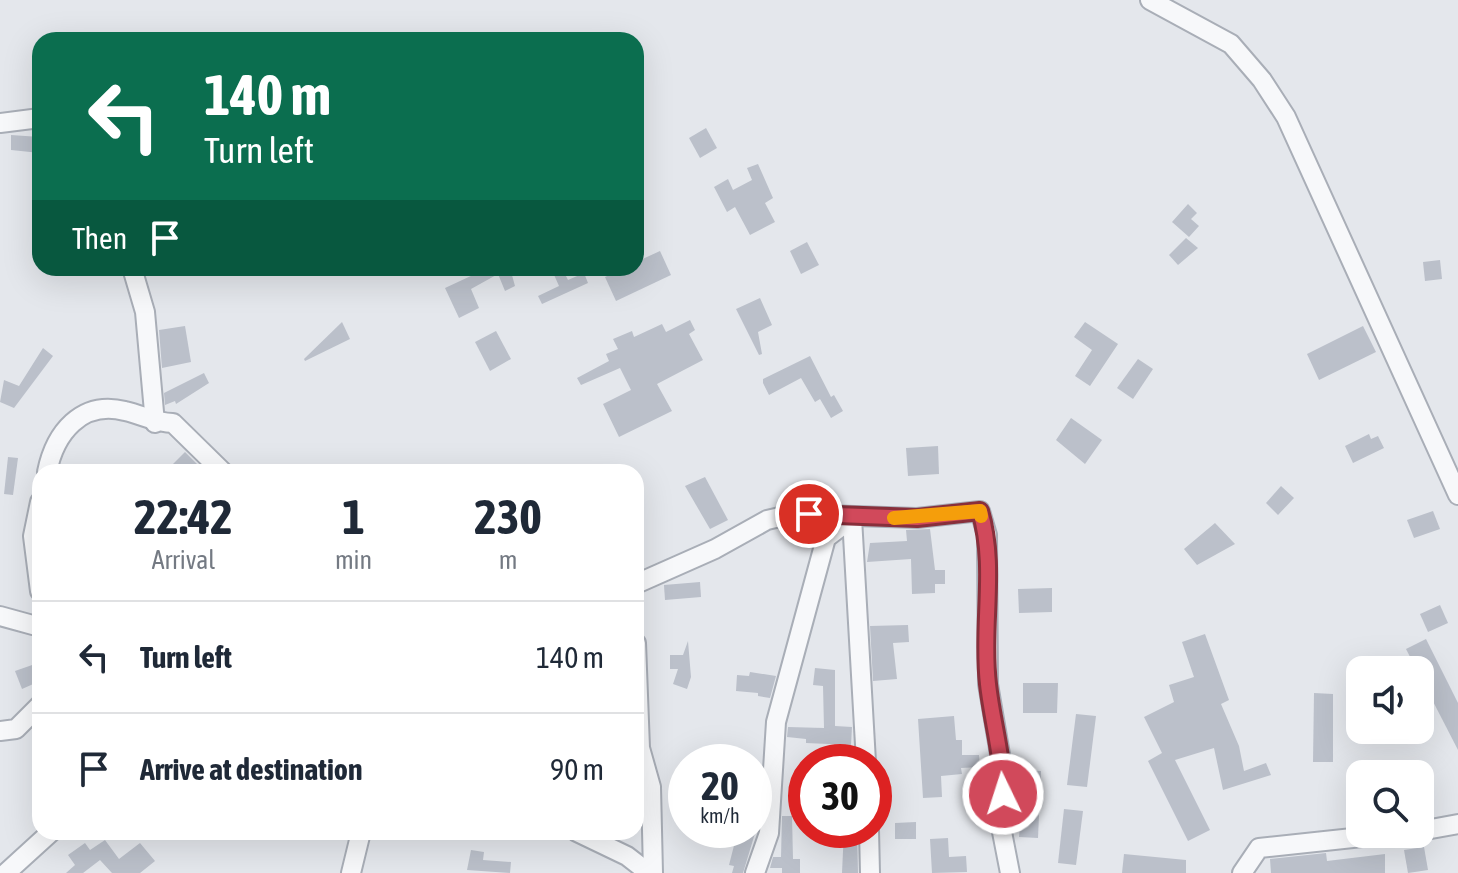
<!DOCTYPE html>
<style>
body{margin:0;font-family:"Asap Condensed",sans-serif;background:#f2f2f3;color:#1f2937;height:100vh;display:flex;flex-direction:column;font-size:30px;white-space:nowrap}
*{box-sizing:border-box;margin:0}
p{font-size:26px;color:#747a83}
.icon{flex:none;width:44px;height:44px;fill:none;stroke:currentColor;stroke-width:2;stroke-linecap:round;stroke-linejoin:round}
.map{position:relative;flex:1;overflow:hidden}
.details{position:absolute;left:32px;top:464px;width:612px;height:376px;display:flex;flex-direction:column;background:#fff;border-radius:24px;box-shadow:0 8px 32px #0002}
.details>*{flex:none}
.banner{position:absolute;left:32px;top:32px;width:612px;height:244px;border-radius:24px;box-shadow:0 8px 32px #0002;background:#0b6e4f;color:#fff;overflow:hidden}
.controls{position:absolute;left:1346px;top:656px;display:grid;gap:16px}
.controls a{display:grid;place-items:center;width:88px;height:88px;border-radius:16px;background:#fff;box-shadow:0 8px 32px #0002;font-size:40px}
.speed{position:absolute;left:668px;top:744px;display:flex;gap:16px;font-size:40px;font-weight:700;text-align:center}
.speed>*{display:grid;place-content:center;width:104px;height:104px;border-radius:50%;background:#fff;box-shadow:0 8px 32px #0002;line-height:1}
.speed small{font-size:20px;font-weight:400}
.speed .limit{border:12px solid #d22;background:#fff;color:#111}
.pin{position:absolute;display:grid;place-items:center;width:68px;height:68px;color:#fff;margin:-34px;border:4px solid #fff;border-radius:50%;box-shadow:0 2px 8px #0007}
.me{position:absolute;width:88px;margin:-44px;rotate:356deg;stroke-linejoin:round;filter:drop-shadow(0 0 6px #0008)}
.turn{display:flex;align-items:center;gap:28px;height:168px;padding:0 40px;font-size:36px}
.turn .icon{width:104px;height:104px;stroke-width:2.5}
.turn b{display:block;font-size:56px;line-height:68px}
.then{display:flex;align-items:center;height:76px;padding:0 40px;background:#0003;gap:16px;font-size:30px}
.eta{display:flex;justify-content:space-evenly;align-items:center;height:136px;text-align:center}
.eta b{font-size:48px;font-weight:700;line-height:56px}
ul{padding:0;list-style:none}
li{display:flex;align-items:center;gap:24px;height:112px;padding:0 40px;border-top:2px solid #e0e1e3}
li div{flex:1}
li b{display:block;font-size:30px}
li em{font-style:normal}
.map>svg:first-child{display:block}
</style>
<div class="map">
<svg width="1458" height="873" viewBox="0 0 1458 873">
<rect width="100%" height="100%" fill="#e4e7ec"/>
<g fill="#bbc0ca">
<path d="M 706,128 L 717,148 L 700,158 L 689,138 Z"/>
<path d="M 11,135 L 40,137 L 40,153 L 11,150 Z"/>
<path d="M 758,164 L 773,198 L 765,203 L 775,222 L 750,235 L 735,207 L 727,212 L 714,187 L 728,179 L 733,190 L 752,180 L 747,168 Z"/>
<path d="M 1188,204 L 1197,213 L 1191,219 L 1199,226 L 1189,237 L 1172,222 Z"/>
<path d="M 1186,238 L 1198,248 L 1178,265 L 1169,255 Z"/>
<path d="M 807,242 L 819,265 L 801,274 L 790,251 Z"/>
<path d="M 660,251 L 671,275 L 616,301 L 605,277 L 624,268 L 636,268 L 636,262 Z"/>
<path d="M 1440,260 L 1442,279 L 1425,281 L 1423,262 Z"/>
<path d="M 488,268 L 510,268 L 515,286 L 505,291 L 498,274 L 471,289 L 479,308 L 459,318 L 445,288 Z"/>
<path d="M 551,268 L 562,268 L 568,280 L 584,273 L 588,283 L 542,304 L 538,296 L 559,286 Z"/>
<path d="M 760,298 L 772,325 L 758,332 L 762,354 L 759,355 L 736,309 Z"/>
<path d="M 690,320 L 695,330 L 689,334 L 703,360 L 657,384 L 672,411 L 619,437 L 603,404 L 631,390 L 620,368 L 581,385 L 577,378 L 609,361 L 606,354 L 618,349 L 613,339 L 632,331 L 634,337 L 662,324 L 666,332 Z"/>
<path d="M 342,322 L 350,339 L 305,361 L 304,359 Z"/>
<path d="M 1085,322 L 1118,344 L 1090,386 L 1075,376 L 1092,350 L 1074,337 Z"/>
<path d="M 185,326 L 191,362 L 162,368 L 159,330 Z"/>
<path d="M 1363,326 L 1376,352 L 1319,380 L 1307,354 Z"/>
<path d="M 496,331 L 511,359 L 490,371 L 475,342 Z"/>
<path d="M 43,348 L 53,356 L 14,408 L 0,402 L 4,380 L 19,386 Z"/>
<path d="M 810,356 L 831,397 L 834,395 L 843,411 L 831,418 L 820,399 L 815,402 L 801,378 L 769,395 L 763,383 L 763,379 Z"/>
<path d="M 1138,359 L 1153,369 L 1133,399 L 1117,388 Z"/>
<path d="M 204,373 L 209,383 L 176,404 L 175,401 L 165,405 L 164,393 Z"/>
<path d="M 1071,418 L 1102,440 L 1085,464 L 1056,440 Z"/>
<path d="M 1369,434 L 1371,439 L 1378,436 L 1384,448 L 1353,463 L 1345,446 Z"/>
<path d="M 938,446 L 939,474 L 908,476 L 906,448 Z"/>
<path d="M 185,452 L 200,467 L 195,472 L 165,472 Z"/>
<path d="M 8,457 L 18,458 L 13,495 L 4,494 Z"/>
<path d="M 705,477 L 728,520 L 710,529 L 685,486 Z"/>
<path d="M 1281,486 L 1294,498 L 1278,515 L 1266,503 Z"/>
<path d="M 1433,511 L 1440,529 L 1414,538 L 1407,520 Z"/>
<path d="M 1215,523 L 1235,544 L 1197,565 L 1184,549 Z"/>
<path d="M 930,529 L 935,570 L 945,570 L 945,584 L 935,584 L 935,593 L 912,594 L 911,559 L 867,562 L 870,543 L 907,541 L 906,530 Z"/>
<path d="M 700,582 L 701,597 L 665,600 L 664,585 Z"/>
<path d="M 1052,588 L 1052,612 L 1019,613 L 1018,589 Z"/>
<path d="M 1440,605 L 1448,623 L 1428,632 L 1420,614 Z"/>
<path d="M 908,625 L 909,642 L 893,643 L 897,679 L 873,681 L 870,626 Z"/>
<path d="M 1205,634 L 1229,700 L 1221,704 L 1239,746 L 1244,771 L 1266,763 L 1271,775 L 1223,790 L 1214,748 L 1175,760 L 1210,830 L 1188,841 L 1148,761 L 1162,753 L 1144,717 L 1174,702 L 1169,685 L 1194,677 L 1182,642 Z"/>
<path d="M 1426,639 L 1458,703 L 1458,750 L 1406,649 Z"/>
<path d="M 688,641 L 691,677 L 687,689 L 673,684 L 678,669 L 670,669 L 670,655 L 683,655 Z"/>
<path d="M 35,664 L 40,681 L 22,689 L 15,671 Z"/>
<path d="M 815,668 L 835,670 L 835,726 L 852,727 L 851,745 L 806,743 L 806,739 L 787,737 L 788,727 L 824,728 L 823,686 L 813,685 Z"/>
<path d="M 750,672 L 776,676 L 770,698 L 758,696 L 758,693 L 736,691 L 737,675 L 749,676 Z"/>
<path d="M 1023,683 L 1058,683 L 1057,713 L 1023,713 Z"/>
<path d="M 1314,693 L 1333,694 L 1333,762 L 1313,762 Z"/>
<path d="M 1076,714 L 1096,716 L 1087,787 L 1067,785 Z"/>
<path d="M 954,716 L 956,740 L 962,740 L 962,755 L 979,755 L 980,767 L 961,768 L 962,774 L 941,776 L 942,797 L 923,798 L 918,719 Z"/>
<path d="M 1024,770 L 1041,771 L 1038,838 L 1019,837 Z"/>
<path d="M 1064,809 L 1083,811 L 1076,865 L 1058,863 Z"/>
<path d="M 782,816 L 792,816 L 793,859 L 800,859 L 800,873 L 782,873 L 782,868 L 770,868 L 773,857 L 781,857 Z"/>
<path d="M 916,822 L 916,839 L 895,839 L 895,823 Z"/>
<path d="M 738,830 L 756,830 L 743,873 L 732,873 L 734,866 L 729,865 Z"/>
<path d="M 844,830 L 857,830 L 858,873 L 842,873 Z"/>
<path d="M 948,838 L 949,857 L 966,856 L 967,872 L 932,873 L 930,839 Z"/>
<path d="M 105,840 L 119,859 L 140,843 L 155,861 L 140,873 L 112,873 L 100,860 L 83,873 L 66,873 L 75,865 L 68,855 L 85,843 L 90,850 Z"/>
<path d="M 1424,847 L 1428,870 L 1408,873 L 1404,850 Z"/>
<path d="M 471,850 L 484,852 L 483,860 L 511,862 L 510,873 L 467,870 Z"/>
<path d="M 1326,853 L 1327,861 L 1385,854 L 1385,873 L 1271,873 L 1270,859 Z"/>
<path d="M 1124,854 L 1186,860 L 1186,873 L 1122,873 Z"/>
</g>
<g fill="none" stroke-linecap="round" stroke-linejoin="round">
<g stroke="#a9aeb7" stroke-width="22">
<g id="minor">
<path d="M 1150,0 L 1231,44 L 1262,80 L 1286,117 L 1458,495"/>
<path d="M 0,123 L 40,118"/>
<path d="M 132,268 L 145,312 L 155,423"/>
<path d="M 47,472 C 55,433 81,400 125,411 C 143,415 155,423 173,423 L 223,472"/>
<path d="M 40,502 L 33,536 L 40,591"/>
<path d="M 852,518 L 866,762"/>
<path d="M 636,584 L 715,549 L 767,520 L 793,514 L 917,518 L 980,511 L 987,535 L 988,684 L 1003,772 L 1002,832 L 1010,873"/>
<path d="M 0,616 L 40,627"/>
<path d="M 636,643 L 640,748 L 651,787 L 653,873"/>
<path d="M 0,731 L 16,729 L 40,705"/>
<path d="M 869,830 L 870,873"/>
<path d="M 1420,831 L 1458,824"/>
<path d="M 577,832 L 627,856 L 649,873"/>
<path d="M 6,873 L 51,832"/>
<path d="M 351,873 L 361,832"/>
<path d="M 755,873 L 769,833 L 776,722 L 826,538 L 852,518"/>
<path d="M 1242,873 L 1259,848 L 1390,834"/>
</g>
</g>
<use href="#minor" stroke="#f7f8fa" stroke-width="18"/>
</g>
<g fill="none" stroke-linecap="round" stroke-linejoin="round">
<g stroke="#882f3b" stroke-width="20">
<path id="route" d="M 809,514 L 917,518 L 980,511 C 997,567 981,626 988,684 C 992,721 1003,756 1003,794"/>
</g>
<use href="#route" stroke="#d1495b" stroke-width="14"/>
<path stroke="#f59e0b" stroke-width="14" d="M 894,518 L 980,511 L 981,516"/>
</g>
</svg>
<div class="controls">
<a><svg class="icon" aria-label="sound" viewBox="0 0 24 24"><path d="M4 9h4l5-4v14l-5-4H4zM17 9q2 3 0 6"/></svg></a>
<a><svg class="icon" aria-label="search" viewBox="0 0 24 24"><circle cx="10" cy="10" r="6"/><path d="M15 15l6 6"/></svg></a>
</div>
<div class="speed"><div>20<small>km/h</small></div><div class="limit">30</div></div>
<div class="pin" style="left:809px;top:514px;background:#d93025"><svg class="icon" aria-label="arrive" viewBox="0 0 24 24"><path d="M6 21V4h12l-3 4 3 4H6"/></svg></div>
<svg class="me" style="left:1003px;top:794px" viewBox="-20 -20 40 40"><circle r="17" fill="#d1495b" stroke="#fff" stroke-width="3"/><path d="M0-11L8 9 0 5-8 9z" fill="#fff"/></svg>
<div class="banner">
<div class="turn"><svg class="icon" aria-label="left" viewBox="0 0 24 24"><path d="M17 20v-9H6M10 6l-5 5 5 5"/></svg><div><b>140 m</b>Turn left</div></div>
<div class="then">Then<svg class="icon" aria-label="arrive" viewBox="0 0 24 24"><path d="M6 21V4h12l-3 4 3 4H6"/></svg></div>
</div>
<section class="details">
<div class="eta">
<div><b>22:42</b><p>Arrival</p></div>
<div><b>1</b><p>min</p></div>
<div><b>230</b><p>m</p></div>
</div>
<ul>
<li><svg class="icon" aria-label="left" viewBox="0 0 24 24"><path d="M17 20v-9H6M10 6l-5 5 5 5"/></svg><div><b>Turn left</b></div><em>140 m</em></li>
<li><svg class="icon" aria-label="arrive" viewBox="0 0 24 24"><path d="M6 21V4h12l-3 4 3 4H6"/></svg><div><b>Arrive at destination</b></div><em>90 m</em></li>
</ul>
</section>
</div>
